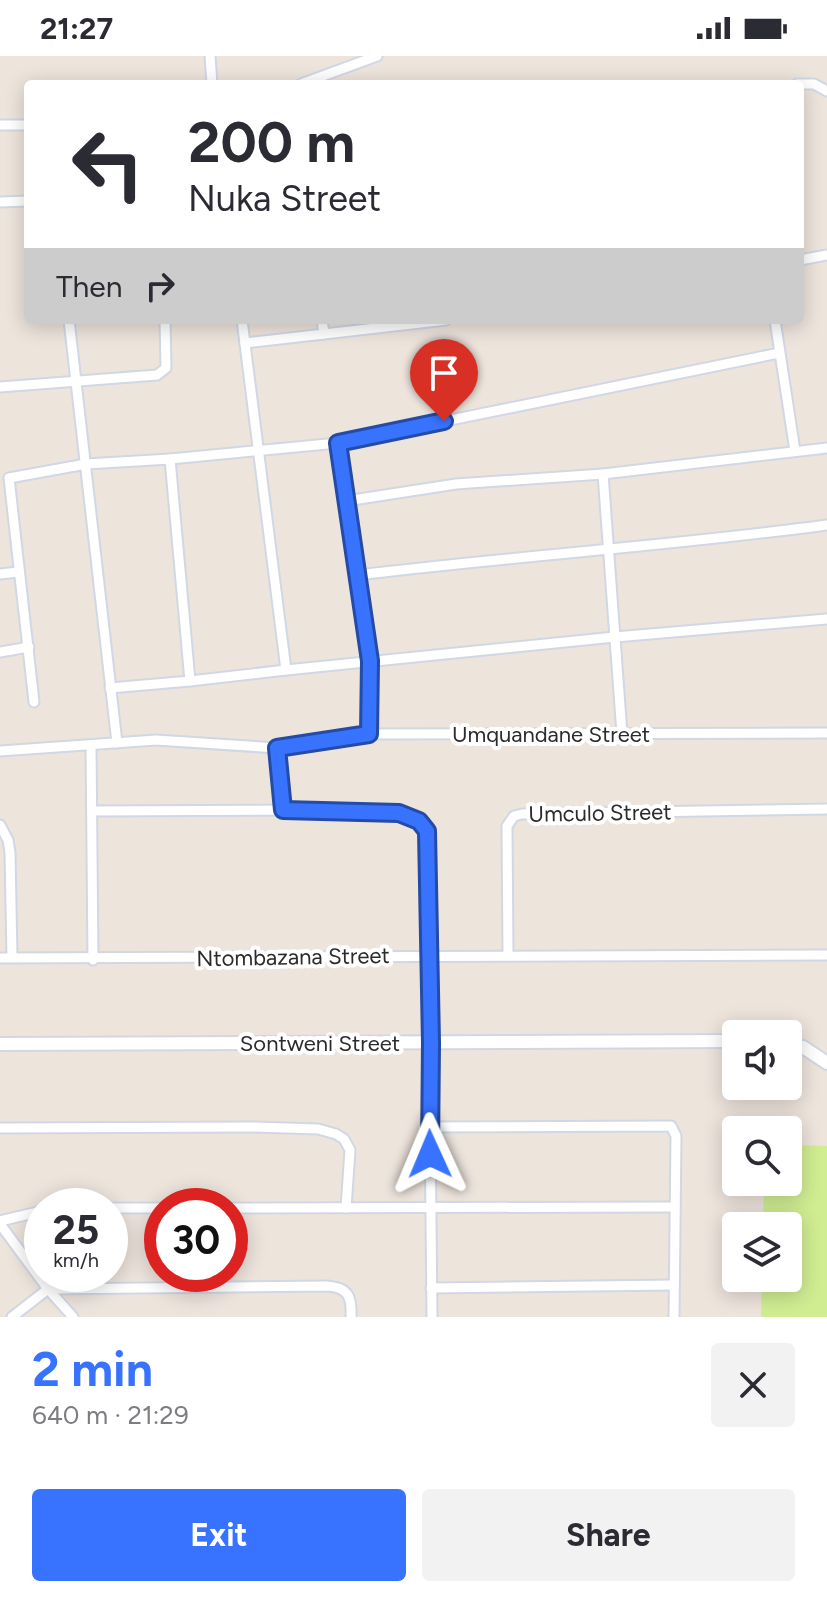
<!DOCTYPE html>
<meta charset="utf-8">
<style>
body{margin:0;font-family:Figtree,sans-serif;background:#f2f2f3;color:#2b2b33;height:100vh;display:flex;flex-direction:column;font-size:30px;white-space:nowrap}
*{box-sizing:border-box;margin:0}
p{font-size:26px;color:#7c7c81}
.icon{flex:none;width:44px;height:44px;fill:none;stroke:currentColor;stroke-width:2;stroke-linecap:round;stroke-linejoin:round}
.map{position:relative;height:1261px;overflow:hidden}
.details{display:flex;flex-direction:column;background:#fff;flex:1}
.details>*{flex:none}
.top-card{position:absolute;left:24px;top:24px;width:780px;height:244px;border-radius:8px;box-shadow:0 4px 20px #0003;background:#fff;color:#2b2b33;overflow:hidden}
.controls{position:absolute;left:722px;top:964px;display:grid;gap:16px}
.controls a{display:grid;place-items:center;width:80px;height:80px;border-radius:8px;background:#fff;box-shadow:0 4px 20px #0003;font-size:40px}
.speed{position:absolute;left:24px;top:1132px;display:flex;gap:16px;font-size:40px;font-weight:700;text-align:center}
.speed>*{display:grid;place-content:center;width:104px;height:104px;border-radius:50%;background:#fff;box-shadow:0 4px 20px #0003;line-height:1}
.speed small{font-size:20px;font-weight:400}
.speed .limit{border:12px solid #d22;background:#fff;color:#111}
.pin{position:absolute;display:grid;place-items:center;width:68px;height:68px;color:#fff;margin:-82px -34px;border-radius:50% 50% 50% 0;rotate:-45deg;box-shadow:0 0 8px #0007}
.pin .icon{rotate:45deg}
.me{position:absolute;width:88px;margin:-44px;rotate:359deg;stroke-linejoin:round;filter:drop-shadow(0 0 6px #0008)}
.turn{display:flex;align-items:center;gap:28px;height:168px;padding:0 32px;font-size:36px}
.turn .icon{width:104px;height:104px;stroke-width:2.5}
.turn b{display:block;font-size:56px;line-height:68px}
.then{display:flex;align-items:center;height:76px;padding:0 32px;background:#0003;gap:16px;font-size:30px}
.round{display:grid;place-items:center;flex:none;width:84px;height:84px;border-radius:8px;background:#f2f2f3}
.overview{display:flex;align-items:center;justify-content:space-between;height:136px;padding:0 32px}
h1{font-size:48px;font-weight:700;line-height:60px;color:#3773ff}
.action{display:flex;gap:16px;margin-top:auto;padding:16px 32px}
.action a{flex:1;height:92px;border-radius:8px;background:#3773ff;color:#fff;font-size:32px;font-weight:700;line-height:92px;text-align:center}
.action a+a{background:#f2f2f3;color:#2b2b33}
.status{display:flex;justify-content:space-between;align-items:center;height:56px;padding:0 40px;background:#fff;direction:ltr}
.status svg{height:22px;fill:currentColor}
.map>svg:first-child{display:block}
</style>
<div class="status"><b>21:27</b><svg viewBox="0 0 49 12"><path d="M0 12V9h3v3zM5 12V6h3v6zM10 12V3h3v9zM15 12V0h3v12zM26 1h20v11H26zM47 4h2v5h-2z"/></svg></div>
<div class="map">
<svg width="827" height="1261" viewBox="0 0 827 1261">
<rect width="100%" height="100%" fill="#ede4dc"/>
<path fill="#d0ed92" d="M 788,1089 L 827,1090 L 827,1261 L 761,1261 L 762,1222 L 788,1222 L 788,1170 L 763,1170 L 764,1126 L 788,1126 Z"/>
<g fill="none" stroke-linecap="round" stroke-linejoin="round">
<g stroke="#d1d7e4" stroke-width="13">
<g id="street">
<path d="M 210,0 L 212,28"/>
<path d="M 301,28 L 377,0"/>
<path d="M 797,28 L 814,28 L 827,35"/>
<path d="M 0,69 L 28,69"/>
<path d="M 0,146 L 28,145"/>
<path d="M 800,204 L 827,199"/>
<path d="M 69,264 L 117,687"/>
<path d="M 242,264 L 286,614 L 615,581 L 827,563"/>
<path d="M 775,264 L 795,395"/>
<path d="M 324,278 L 446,264"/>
<path d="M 245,287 L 324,278 L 322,264"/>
<path d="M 0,331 L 157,319 L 166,312 L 165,264"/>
<path d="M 338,387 L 370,605 L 369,678"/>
<path d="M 170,403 L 338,387 L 779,297"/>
<path d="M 346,445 L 456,428 L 603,418"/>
<path d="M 0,518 L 18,516"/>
<path d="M 358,519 C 514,500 671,490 827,469"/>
<path d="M 0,596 L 29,591"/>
<path d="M 190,625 L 286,614"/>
<path d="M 34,646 L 9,422 L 86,408 L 170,403 L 190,625 L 110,632"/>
<path d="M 622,678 L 603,418 L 827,392"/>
<path d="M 91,689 L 93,904"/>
<path d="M 0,695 L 156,684 L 277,692"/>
<path d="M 283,754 L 277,692 L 369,678 L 827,677"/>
<path d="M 92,755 L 283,754 L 399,757 C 411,761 420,764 427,775 C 429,937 430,1099 432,1261"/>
<path d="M 0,769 L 8,784 L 10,797 L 12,901"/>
<path d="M 508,899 L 507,770 L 514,760 L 522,758 L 827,753"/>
<path d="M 0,902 L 827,899"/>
<path d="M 429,1071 L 671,1070 L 676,1080 L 674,1261"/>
<path d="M 0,1072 L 254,1071 L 318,1073 L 336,1078 L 344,1083 L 350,1094 L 346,1152"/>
<path d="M 110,1152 L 162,1152"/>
<path d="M 230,1152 L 675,1151"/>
<path d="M 0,1165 L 42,1155"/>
<path d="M 0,1168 L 48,1233 L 73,1261"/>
<path d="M 431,1232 L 674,1229"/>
<path d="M 12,1261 L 48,1233 L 326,1230 C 348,1231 352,1240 351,1261"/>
</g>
</g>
<g stroke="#d1d7e4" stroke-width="16">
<g id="secondary">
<path d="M 788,987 L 803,991 L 827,1007"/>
<path d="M 0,988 L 736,985"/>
</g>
</g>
<use href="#street" stroke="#fff" stroke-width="9"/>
<use href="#secondary" stroke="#fff" stroke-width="12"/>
</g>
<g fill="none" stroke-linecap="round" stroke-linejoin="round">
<g stroke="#244ba6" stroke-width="20">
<path id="route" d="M 430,1098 L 431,987 L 427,775 L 419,765 L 399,757 L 283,754 L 277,692 L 369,678 L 370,605 L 338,387 L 444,365"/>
</g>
<use href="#route" stroke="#3773ff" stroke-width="14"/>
</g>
<g text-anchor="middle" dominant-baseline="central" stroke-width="8" stroke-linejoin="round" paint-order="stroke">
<g font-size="22" fill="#2b2b2b" stroke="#fff">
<text x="551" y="678">Umquandane Street</text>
<text transform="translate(600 757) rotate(-1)">Umculo Street</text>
<text transform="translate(293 901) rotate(-1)">Ntombazana Street</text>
<text x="320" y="987">Sontweni Street</text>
</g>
</g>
</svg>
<div class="controls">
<a><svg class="icon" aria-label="sound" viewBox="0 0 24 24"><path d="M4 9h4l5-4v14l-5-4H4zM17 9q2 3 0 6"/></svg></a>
<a><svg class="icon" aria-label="search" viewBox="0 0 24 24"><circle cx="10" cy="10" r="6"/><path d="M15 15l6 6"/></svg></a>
<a><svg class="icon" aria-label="layers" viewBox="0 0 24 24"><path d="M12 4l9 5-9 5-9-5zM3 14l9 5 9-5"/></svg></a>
</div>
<div class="speed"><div>25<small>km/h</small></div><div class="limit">30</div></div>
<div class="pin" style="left:444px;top:365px;background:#d93025"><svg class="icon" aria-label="arrive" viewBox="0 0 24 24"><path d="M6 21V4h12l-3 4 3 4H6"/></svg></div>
<svg class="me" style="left:430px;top:1098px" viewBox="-20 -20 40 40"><path d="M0-17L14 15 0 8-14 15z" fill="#3773ff" stroke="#fff" stroke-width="4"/></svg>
<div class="top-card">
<div class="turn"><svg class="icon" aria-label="left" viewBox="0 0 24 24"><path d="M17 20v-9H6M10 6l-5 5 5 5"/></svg><div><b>200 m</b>Nuka Street</div></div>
<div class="then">Then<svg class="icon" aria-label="right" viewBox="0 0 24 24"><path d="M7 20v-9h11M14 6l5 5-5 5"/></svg></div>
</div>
</div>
<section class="details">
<div class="overview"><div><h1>2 min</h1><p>640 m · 21:29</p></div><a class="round"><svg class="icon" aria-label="close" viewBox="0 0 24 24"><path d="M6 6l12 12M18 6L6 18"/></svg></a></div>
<div class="action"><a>Exit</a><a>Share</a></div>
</section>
